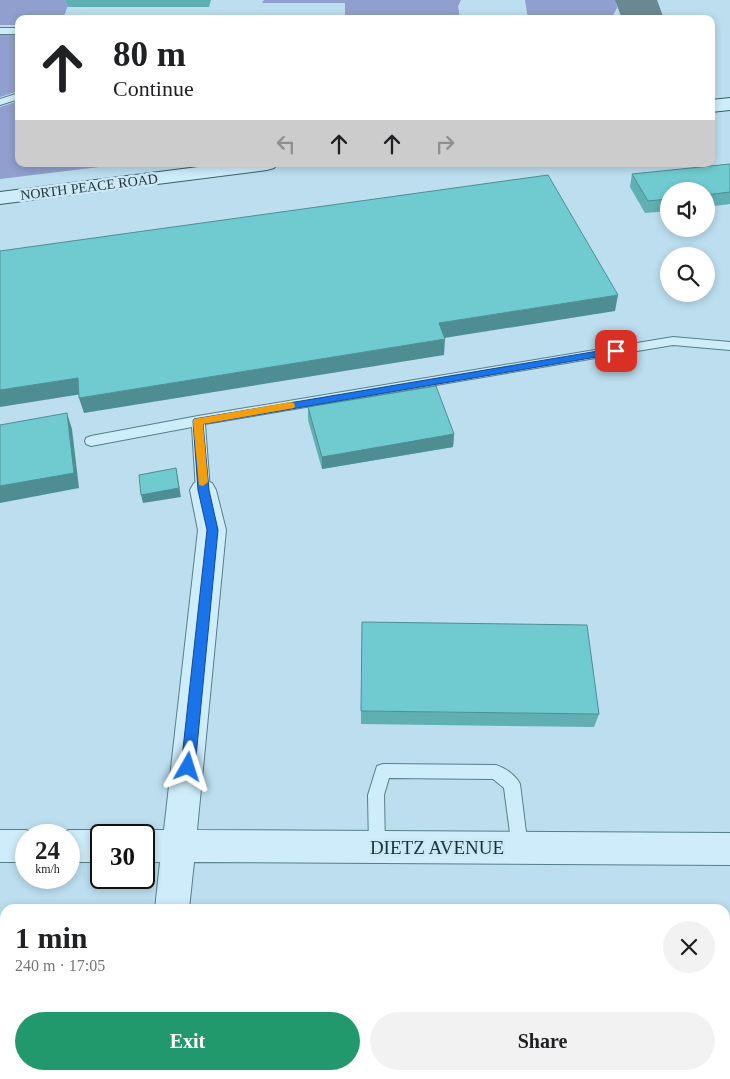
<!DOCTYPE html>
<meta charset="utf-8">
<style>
body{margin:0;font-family:Georgia,serif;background:#f2f2f2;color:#202124;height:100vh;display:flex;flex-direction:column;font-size:19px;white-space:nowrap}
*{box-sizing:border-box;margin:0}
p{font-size:16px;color:#757577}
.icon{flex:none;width:28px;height:28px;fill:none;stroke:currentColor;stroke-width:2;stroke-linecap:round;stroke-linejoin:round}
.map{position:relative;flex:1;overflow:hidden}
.panel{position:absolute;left:0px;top:904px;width:730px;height:176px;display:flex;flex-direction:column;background:#fff;border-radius:15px 15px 0 0;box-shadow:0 2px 8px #0003}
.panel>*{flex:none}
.hud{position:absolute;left:15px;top:15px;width:700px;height:152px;border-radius:10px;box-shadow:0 2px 8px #0003;background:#fff;color:#202124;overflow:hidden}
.buttons{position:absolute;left:660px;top:182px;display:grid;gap:10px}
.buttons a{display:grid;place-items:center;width:55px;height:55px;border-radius:50%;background:#fff;box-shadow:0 2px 8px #0003;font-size:25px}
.speed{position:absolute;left:15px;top:824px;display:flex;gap:10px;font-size:25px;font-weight:700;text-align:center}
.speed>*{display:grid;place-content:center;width:65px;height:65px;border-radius:50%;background:#fff;box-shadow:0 2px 8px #0003;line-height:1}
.speed small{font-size:12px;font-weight:400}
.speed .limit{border:2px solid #111;border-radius:8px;background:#fff;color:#111}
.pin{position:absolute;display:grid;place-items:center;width:42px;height:42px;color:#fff;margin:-21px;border-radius:10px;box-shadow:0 2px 8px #0006}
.me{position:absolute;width:55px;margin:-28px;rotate:6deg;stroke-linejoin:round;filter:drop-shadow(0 0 4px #0008)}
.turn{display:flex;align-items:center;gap:18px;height:105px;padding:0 15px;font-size:22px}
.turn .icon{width:65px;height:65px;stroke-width:2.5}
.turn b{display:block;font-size:35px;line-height:42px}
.lanes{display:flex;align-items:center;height:48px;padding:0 15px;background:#0003;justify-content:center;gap:25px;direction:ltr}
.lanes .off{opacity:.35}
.round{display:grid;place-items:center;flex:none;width:52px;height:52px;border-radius:26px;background:#f2f2f2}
.overview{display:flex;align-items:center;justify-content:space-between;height:85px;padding:0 15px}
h1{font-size:30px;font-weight:600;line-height:38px}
.primary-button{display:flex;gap:10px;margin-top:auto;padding:10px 15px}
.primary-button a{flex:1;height:58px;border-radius:30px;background:#22996d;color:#fff;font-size:20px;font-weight:600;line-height:58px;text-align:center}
.primary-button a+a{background:#f2f2f2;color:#202124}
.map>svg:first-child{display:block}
</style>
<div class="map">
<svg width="730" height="1079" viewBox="0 0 730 1079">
<rect width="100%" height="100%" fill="#bcdeef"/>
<g fill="#909fcd">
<path d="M 0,0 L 70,0 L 63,19 L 19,19 L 19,25 L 0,25 Z"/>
<path d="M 264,0 L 461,0 L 458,6 L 460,19 L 345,19 L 345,3 L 262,3 Z"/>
<path d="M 525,0 L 616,0 L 617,8 L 611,19 L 528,19 Z"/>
<path d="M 0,33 L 19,33 L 19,91 L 0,97 Z"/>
<path d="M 19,101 L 19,164 L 124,164 L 0,179 L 0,107 Z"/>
</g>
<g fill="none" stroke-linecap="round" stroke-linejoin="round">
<path fill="#6b8892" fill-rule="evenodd" d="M 615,0 L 657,0 L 664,19 L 622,19 Z"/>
<g stroke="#557f87" stroke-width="2">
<g id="lane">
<rect x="0" y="28" width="19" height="6"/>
<path d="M 19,93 L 19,99 L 0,105 L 0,99 Z"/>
<path d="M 673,337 L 730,342 L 730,350 L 673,345 L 205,424 L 210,490 L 208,494 L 198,494 L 196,490 L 192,427 L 91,446 L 86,444 L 85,441 L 86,438 L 91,436 L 198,416 Z"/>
<path d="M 383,764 L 496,765 C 505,768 516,775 520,784 L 528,848 L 526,854 L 520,856 L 514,854 L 512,848 L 504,788 L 493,779 L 389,778 L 384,795 L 385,847 L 383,853 L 377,855 L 371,853 L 369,847 L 368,795 L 377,766 Z"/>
</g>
</g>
<g stroke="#557f87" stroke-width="2">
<g id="street">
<path d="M 203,480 L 212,483 L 216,490 L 226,530 L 197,830 L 730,833 L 730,865 L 194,862 L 189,909 L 155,909 L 160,862 L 144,862 L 144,835 L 132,835 L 144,830 L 164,830 L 198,530 L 190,490 L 194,483 Z"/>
<path d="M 0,830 L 26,830 L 38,835 L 26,835 L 26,862 L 0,862 Z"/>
<path d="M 69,830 L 101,830 L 113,835 L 101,835 L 101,862 L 69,862 L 69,835 L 57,835 Z"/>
<path d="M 133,1075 L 171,1075 L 170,1079 L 132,1079 Z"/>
</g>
</g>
<g stroke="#386269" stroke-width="2">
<g id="secondary">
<path d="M 730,98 L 730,110 L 711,112 L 711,100 Z"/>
<path d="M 222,164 L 277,164 L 274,168 L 267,170 L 0,204 L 0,192 Z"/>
</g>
</g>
<use href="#lane" fill="#cfecfa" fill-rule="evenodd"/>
<use href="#street" fill="#cfecfa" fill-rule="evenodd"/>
<use href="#secondary" fill="#cfecfa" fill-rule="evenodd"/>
</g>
<g fill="#60afb3">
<path d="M 66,0 L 211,0 L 209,7 L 68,7 Z"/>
<path d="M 730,164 L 730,204 L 706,207 L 706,191 L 669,191 L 669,211 L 645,213 L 630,187 L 632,174 Z"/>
<path d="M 308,407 L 454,434 L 453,447 L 322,469 L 308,420 Z"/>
<path d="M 361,711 L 599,714 L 594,727 L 361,724 Z"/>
</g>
<g fill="#4e8e92">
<path d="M 618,295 L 615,311 L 438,339 L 439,323 Z"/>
<path d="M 445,339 L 444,355 L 84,413 L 79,398 Z"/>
<path d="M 78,378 L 82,394 L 0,407 L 0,390 Z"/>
<path d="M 67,413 L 72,429 L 79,488 L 0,503 L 0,486 Z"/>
<path d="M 454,434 L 453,447 L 322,469 L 322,457 Z"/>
<path d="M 176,468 L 181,497 L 143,503 L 141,495 Z"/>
<path d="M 37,1075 L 46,1075 L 45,1079 L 36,1079 Z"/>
</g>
<g fill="#70cbd0" stroke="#4e8e92">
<path d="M 730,164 L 730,192 L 706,195 L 706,191 L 669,191 L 669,199 L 648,201 L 632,174 Z"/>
<path d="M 548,175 L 618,295 L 439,323 L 445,339 L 79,398 L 78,378 L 0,390 L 0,251 Z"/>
<path d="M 436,386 L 454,434 L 322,457 L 308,407 Z"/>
<path d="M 67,413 L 74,473 L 0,486 L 0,425 Z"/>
<path d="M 176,468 L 179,488 L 141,495 L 139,475 Z"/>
<path d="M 362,622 L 587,625 L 599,714 L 361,711 Z"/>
<path d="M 0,936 L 5,936 L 5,1075 L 37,1075 L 36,1079 L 0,1079 Z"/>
</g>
<path fill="#1a73e8" stroke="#114b97" d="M 616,348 L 621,351 L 620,353 L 203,424 L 209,490 L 218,530 L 195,767 L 193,771 L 188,773 L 183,771 L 181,767 L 207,530 L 198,490 L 193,421 L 194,419 Z"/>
<path fill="#f59e0b" d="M 290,402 L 294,403 L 295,406 L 294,408 L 203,424 L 208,482 L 203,486 L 199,485 L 193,421 L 194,419 Z"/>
<g text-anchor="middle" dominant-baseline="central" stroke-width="5" stroke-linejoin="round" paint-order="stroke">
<g font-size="14" fill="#1a3336" stroke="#cce8f7">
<text transform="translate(89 187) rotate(-7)">NORTH PEACE ROAD</text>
</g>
<g font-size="19" fill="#1a3336" stroke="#cce8f7">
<text x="437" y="847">DIETZ AVENUE</text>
</g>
</g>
</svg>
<div class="buttons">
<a><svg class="icon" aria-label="sound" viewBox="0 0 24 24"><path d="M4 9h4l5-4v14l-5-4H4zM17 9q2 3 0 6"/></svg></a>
<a><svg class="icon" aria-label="search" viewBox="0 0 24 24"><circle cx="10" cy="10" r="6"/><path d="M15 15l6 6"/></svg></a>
</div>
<div class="speed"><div>24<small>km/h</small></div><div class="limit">30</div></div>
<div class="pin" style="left:616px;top:351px;background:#d93025"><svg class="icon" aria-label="arrive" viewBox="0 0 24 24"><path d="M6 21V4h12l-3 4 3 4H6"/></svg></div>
<svg class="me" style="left:188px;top:767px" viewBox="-20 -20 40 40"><path d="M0-17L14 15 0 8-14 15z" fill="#1a73e8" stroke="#fff" stroke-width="4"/></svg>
<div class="hud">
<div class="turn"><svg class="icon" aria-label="ahead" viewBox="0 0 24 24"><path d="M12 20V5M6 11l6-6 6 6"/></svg><div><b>80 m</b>Continue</div></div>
<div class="lanes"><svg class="icon off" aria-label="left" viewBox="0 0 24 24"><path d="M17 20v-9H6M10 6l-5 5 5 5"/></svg><svg class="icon" aria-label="ahead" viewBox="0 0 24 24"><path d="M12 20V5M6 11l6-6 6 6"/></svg><svg class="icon" aria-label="ahead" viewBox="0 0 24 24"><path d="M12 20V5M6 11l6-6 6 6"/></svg><svg class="icon off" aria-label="right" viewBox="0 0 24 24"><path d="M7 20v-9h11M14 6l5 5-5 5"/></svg></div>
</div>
<section class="panel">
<div class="overview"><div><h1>1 min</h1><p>240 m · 17:05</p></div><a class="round"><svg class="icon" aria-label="close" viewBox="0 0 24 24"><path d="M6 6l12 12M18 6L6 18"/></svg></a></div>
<div class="primary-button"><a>Exit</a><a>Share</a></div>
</section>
</div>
